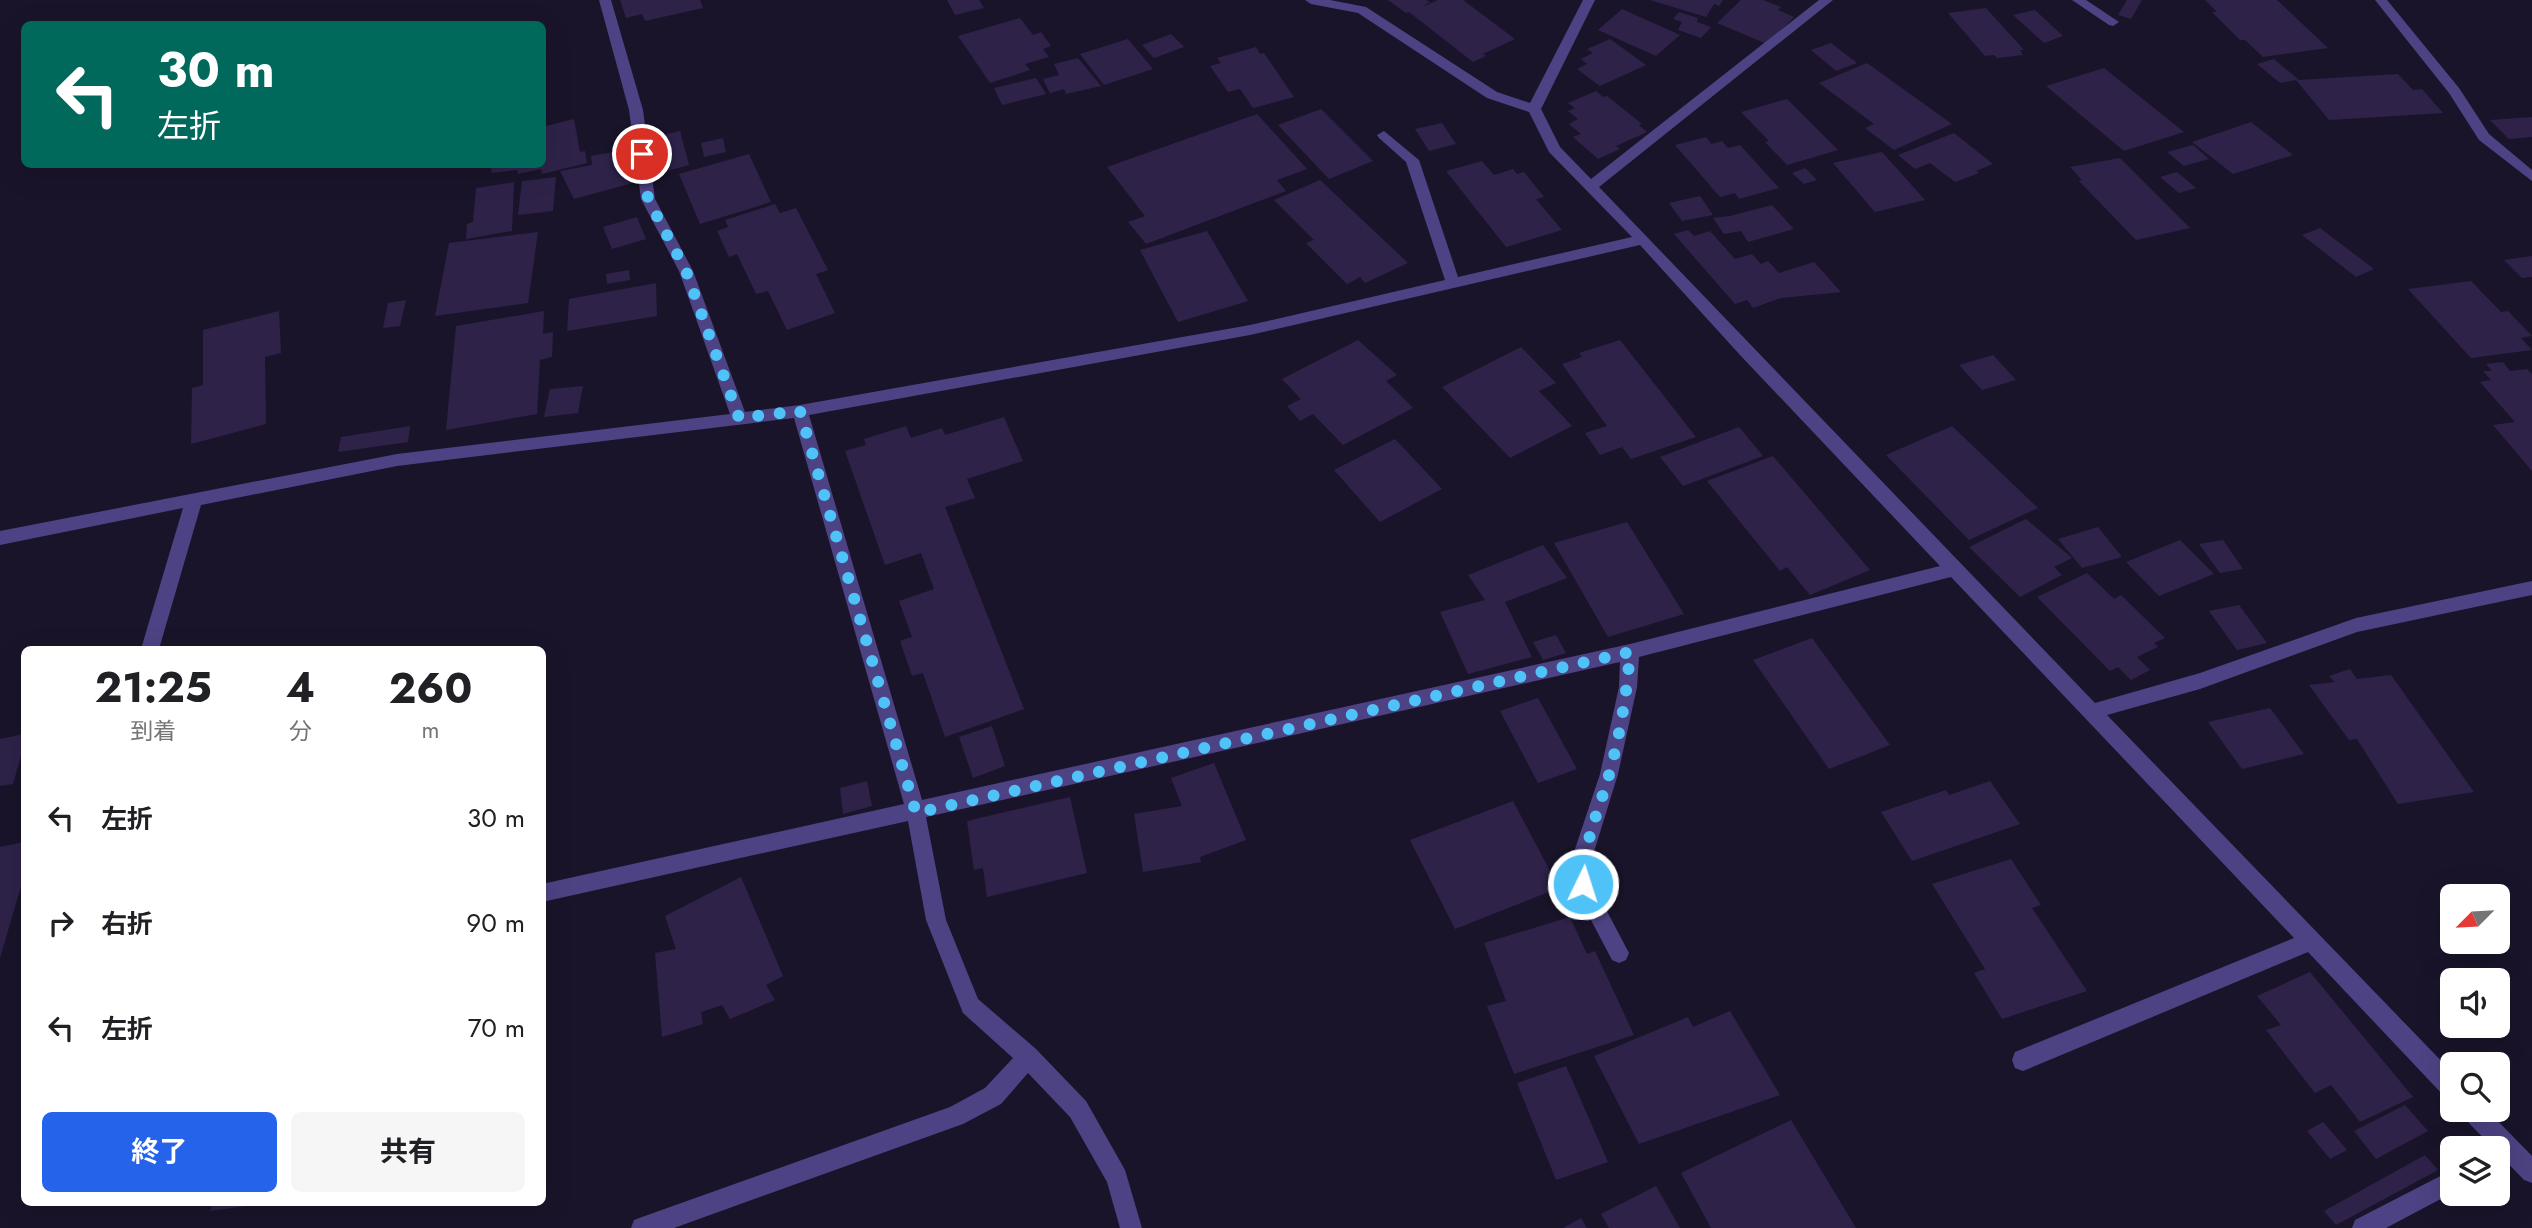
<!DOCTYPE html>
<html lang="ja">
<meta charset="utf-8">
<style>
body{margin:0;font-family:Jost,"Noto Sans JP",sans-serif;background:#f6f6f6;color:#202124;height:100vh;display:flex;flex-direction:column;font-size:26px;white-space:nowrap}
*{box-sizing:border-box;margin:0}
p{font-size:23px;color:#757577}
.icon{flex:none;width:38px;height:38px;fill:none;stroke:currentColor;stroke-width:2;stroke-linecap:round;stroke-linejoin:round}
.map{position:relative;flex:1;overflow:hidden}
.panel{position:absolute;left:21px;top:646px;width:525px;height:560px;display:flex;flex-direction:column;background:#fff;border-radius:10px;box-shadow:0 7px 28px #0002}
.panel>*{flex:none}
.banner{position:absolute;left:21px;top:21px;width:525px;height:147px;border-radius:10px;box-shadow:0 7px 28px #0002;background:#00695c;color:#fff;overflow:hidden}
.needle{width:46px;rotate:246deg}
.buttons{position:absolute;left:2440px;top:884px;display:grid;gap:14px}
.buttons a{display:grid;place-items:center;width:70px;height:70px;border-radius:10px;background:#fff;box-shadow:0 7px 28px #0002;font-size:35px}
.pin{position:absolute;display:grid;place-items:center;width:60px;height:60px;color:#fff;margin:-30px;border:4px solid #fff;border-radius:50%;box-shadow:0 2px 7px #0007}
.me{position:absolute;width:77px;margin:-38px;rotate:4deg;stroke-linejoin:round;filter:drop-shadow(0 0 5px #0008)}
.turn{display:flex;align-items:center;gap:24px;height:147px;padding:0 21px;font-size:32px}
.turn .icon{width:91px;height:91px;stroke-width:2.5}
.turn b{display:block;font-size:49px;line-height:60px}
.eta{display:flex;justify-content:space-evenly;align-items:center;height:119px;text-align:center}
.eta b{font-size:42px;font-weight:700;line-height:49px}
.primary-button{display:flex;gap:14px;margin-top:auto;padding:14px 21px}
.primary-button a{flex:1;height:80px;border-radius:10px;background:#2563eb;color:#fff;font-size:28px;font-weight:700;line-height:80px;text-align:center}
.primary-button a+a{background:#f6f6f6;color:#202124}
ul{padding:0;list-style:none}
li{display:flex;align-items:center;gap:21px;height:105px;padding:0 21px}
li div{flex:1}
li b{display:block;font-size:26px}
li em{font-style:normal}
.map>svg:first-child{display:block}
</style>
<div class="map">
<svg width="2532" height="1228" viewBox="0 0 2532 1228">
<rect width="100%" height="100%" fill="#1a142a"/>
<g fill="#2e2249">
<path d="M 620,0 L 700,0 L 703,8 L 645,21 L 642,14 L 626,18 Z"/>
<path d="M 947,0 L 979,0 L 984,8 L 955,15 Z"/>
<path d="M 1388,0 L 1426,0 L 1430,2 L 1422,7 L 1438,0 L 1463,0 L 1515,39 L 1483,54 L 1486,56 L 1473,62 L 1409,12 L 1406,13 Z"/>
<path d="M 1650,0 L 1723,0 L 1719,6 L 1714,4 L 1706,17 Z"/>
<path d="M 1741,0 L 1763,0 L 1781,7 L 1778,10 L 1794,17 L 1767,44 L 1717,23 Z"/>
<path d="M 2127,0 L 2142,0 L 2131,19 L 2118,15 Z"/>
<path d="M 2205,0 L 2277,0 L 2328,48 L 2263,57 L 2245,40 L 2240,40 L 2212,12 L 2217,12 Z"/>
<path d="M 1986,8 L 2024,50 L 2020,50 L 2023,55 L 1997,58 L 1994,55 L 1985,56 L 1948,13 Z"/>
<path d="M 1622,9 L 1680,35 L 1656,56 L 1598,30 Z"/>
<path d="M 2035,10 L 2063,36 L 2044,43 L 2013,15 Z"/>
<path d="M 1679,12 L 1698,18 L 1697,22 L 1711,27 L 1701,38 L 1678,30 L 1682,22 L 1673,19 Z"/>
<path d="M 1020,18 L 1033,35 L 1041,32 L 1051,46 L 1043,49 L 1049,57 L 1025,64 L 1030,70 L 990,83 L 958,36 Z"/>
<path d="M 1171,34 L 1184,47 L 1154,58 L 1142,45 Z"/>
<path d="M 1128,39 L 1153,69 L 1104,85 L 1080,54 Z"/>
<path d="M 1610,39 L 1646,65 L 1600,86 L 1577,69 L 1587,64 L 1581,59 L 1593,53 L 1587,49 Z"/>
<path d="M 1831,43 L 1857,63 L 1836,71 L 1811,50 Z"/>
<path d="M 1256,47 L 1260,54 L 1264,53 L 1294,97 L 1253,108 L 1240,89 L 1228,92 L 1210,66 L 1221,63 L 1217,58 Z"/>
<path d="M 1078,58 L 1101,86 L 1066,94 L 1064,89 L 1050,93 L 1043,79 L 1059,75 L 1054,64 Z"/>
<path d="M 2274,59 L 2299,80 L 2398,74 L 2413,90 L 2422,89 L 2443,113 L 2329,120 L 2296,80 L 2280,83 L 2257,64 Z"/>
<path d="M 1867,63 L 1952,124 L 1894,150 L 1865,128 L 1874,124 L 1819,83 Z"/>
<path d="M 2104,68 L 2184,132 L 2124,151 L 2046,86 Z"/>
<path d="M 1036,78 L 1046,94 L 1002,105 L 994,88 Z"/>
<path d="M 1596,91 L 1603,97 L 1607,96 L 1642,124 L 1639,125 L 1647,132 L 1616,146 L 1620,149 L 1598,159 L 1573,137 L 1581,134 L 1569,124 L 1578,119 L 1568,111 L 1575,108 L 1568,103 Z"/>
<path d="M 1787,99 L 1838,150 L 1787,165 L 1765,142 L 1769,141 L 1741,112 Z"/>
<path d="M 1321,109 L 1373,161 L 1329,179 L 1278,125 Z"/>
<path d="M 1257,114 L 1307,169 L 1277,180 L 1286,191 L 1146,244 L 1128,222 L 1145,216 L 1107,167 Z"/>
<path d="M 2532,117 L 2532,137 L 2509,139 L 2490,120 Z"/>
<path d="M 574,119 L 580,152 L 585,151 L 587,163 L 542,174 L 541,169 L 518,174 L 517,170 L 492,173 L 490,164 L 542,164 L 542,127 Z"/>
<path d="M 2251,122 L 2293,155 L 2233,174 L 2192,142 Z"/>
<path d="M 1442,123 L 1456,144 L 1429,151 L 1415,129 Z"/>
<path d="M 680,131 L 689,165 L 667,171 L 659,136 Z"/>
<path d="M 1954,133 L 1993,164 L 1976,171 L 1979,173 L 1955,182 L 1930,163 L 1915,169 L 1898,155 Z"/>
<path d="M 1706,137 L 1711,144 L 1722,141 L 1728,148 L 1740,145 L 1779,188 L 1739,199 L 1735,193 L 1720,197 L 1675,145 Z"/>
<path d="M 723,138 L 726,152 L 704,157 L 701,143 Z"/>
<path d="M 2193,145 L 2209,159 L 2184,166 L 2167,152 Z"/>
<path d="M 624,150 L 624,157 L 634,155 L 636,182 L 574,199 L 560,171 L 592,165 L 591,156 Z"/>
<path d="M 1882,152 L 1925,200 L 1875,212 L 1833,163 Z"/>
<path d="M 749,154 L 771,202 L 700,224 L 679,174 Z"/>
<path d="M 2120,158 L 2190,228 L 2136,240 L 2079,181 L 2082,180 L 2070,167 Z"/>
<path d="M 1482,161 L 1494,175 L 1513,169 L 1517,174 L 1524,172 L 1544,197 L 1536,199 L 1562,230 L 1506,247 L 1446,171 Z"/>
<path d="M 1805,168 L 1817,180 L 1804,184 L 1792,173 Z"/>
<path d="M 2177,172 L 2196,188 L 2179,193 L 2160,177 Z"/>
<path d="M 556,177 L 553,211 L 518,215 L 522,181 Z"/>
<path d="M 1320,180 L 1408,263 L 1365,283 L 1360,277 L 1347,284 L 1306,243 L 1314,240 L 1274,200 Z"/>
<path d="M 514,182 L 512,231 L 466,239 L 467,224 L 473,222 L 476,188 Z"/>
<path d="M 1700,196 L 1713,215 L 1682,221 L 1669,203 Z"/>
<path d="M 775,204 L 780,213 L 796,208 L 828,270 L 816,274 L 835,313 L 787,330 L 768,291 L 756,294 L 737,254 L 729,257 L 717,231 L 728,227 L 725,220 Z"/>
<path d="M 1772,205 L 1794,229 L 1748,242 L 1741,231 L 1724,234 L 1713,218 L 1730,216 Z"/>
<path d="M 637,217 L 646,239 L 612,249 L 603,227 Z"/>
<path d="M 2320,228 L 2374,269 L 2356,277 L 2302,235 Z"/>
<path d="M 1688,230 L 1694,236 L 1710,231 L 1735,259 L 1752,254 L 1761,264 L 1768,261 L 1779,273 L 1814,262 L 1841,292 L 1781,298 L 1753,308 L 1747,300 L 1735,304 L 1674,234 Z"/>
<path d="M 1207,231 L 1248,301 L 1178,322 L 1140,250 Z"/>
<path d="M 538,232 L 528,303 L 435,316 L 449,243 Z"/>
<path d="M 2532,256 L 2532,277 L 2522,278 L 2504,260 Z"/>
<path d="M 629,270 L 630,280 L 607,284 L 606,274 Z"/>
<path d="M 2471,281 L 2501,312 L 2508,311 L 2532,336 L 2521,338 L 2532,350 L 2471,358 L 2408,289 Z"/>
<path d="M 656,283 L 657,316 L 567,331 L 569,299 Z"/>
<path d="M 406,300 L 400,326 L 383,328 L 388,303 Z"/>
<path d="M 279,311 L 281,353 L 265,357 L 266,424 L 191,444 L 192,388 L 203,385 L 203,330 Z"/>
<path d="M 544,311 L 543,334 L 553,332 L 552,357 L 540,360 L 537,414 L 446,430 L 456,326 Z"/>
<path d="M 1358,340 L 1397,375 L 1386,381 L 1413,408 L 1343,445 L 1313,414 L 1300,421 L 1287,406 L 1301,399 L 1282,379 Z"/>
<path d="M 1620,340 L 1696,437 L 1631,459 L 1622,447 L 1600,455 L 1585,433 L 1607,426 L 1562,364 L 1582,357 L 1579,353 Z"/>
<path d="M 1521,347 L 1556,383 L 1539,391 L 1572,426 L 1510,458 L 1442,387 Z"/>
<path d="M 1993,355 L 2016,380 L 1982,390 L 1959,365 Z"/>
<path d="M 2503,362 L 2510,371 L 2527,369 L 2532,374 L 2532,471 L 2493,425 L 2515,422 L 2480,382 L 2491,380 L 2483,371 L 2492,371 L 2486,364 Z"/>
<path d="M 583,386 L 578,413 L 544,417 L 550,389 Z"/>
<path d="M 1004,417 L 1023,461 L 967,479 L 975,498 L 945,507 L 1024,709 L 945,737 L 923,673 L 912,676 L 900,641 L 912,637 L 899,601 L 934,589 L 921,553 L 885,565 L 845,451 L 866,445 L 864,439 L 906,426 L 911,438 L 942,428 L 945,435 Z"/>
<path d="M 410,426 L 408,442 L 338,452 L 341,437 Z"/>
<path d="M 1952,426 L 2038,508 L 1969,540 L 1886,455 Z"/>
<path d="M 1739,427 L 1763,456 L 1683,486 L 1660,457 Z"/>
<path d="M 1395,439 L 1442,489 L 1380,522 L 1334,470 Z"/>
<path d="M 1773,456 L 1870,570 L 1810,595 L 1787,567 L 1780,571 L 1707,481 Z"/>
<path d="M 2026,519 L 2072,558 L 2054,567 L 2062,575 L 2020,597 L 1969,547 Z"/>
<path d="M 1627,522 L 1684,614 L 1608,637 L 1554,543 Z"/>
<path d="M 2098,527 L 2122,557 L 2082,568 L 2058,539 Z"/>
<path d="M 2180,540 L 2214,574 L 2159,596 L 2126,562 Z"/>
<path d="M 2223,540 L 2243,569 L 2220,573 L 2199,544 Z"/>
<path d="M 1543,545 L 1567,578 L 1505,602 L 1532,657 L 1468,674 L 1440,612 L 1485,600 L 1468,575 Z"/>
<path d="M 2087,573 L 2114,599 L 2121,595 L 2165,638 L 2154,643 L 2158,647 L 2137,657 L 2150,670 L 2131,680 L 2118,667 L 2110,671 L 2037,597 Z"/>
<path d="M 2239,605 L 2267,643 L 2237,650 L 2209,611 Z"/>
<path d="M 1556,635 L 1566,653 L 1543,660 L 1533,642 Z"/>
<path d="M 1812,638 L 1890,745 L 1829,769 L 1753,660 Z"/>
<path d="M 2350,669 L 2357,679 L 2391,675 L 2474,792 L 2398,804 L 2357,739 L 2349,740 L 2309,685 L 2335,682 L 2329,676 Z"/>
<path d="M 1538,698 L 1577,769 L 1538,783 L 1500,711 Z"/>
<path d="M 2270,708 L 2304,754 L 2242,769 L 2208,722 Z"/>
<path d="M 992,726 L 1005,766 L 973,778 L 959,737 Z"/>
<path d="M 24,734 L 24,745 L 13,784 L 0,786 L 0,739 Z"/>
<path d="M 1214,763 L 1246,840 L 1200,857 L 1201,862 L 1143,872 L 1134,814 L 1182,806 L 1171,778 Z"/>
<path d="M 867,781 L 872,806 L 843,814 L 840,788 Z"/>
<path d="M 1990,781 L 2020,824 L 1912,861 L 1881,812 L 1946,790 L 1949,795 Z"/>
<path d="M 1070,797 L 1087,873 L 987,897 L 983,868 L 974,870 L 967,821 Z"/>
<path d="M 1513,801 L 1559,888 L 1455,929 L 1410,840 Z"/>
<path d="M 24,842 L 24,876 L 0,958 L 0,847 Z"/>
<path d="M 2011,859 L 2041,905 L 2032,908 L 2087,991 L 2002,1019 L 1974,973 L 1985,969 L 1932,884 Z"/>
<path d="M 741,877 L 783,976 L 766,985 L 775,1000 L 730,1019 L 722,1005 L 701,1012 L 703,1024 L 662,1037 L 655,953 L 676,949 L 665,916 Z"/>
<path d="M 1570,917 L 1587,954 L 1595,951 L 1634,1035 L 1514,1074 L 1487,1006 L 1506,1001 L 1484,943 Z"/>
<path d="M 2310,972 L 2413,1097 L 2360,1122 L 2331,1085 L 2315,1093 L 2266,1030 L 2281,1025 L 2257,996 Z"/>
<path d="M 1730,1011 L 1780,1095 L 1639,1144 L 1594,1056 L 1688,1017 L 1693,1027 Z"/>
<path d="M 1566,1066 L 1608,1162 L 1556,1180 L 1517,1083 Z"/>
<path d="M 2405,1105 L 2428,1131 L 2376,1159 L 2354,1131 Z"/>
<path d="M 1791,1120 L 1856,1228 L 1711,1228 L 1681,1173 Z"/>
<path d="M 2323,1122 L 2347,1150 L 2330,1159 L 2307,1131 Z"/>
<path d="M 2425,1155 L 2438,1170 L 2336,1225 L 2324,1211 Z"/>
<path d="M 1656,1186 L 1680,1228 L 1609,1228 L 1601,1214 Z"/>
<path d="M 213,1202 L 261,1202 L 261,1204 L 210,1211 Z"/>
<path d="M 1581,1218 L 1587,1228 L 1563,1228 Z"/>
</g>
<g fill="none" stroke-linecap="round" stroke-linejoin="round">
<g fill="#4d4384" fill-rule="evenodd">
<path d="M 599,0 L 611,0 L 643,110 L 655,199 L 693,271 L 745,412 L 800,405 L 1250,325 L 1445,280 L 1406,162 L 1379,138 L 1377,135 L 1384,131 L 1419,160 L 1458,277 L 1632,237 L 1549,152 L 1529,112 L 1487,98 L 1358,13 L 1311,4 L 1305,0 L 1330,0 L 1366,7 L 1497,92 L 1530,103 L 1583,0 L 1595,0 L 1541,109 L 1560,147 L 1591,179 L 1819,0 L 1833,0 L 1599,187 L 2095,703 L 2200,673 L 2356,618 L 2532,581 L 2532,595 L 2357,632 L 2200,689 L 2107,715 L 2452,1072 L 2452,1099 L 2444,1096 L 2308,952 L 2023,1071 L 2015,1068 L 2012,1060 L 2015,1052 L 2294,938 L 1951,577 L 1639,657 L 1637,687 L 1618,774 L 1593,855 L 1592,883 L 1629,953 L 1626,960 L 1619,963 L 1612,960 L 1572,884 L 1573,855 L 1600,774 L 1619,687 L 1620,662 L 926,817 L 946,920 L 978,999 L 1036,1049 L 1086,1101 L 1125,1170 L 1142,1228 L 1120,1228 L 1107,1182 L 1070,1117 L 1028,1073 L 1001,1104 L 963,1124 L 674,1228 L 631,1228 L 634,1220 L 642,1217 L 950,1107 L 985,1088 L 1013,1058 L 963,1013 L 926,920 L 908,821 L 542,902 L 542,884 L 904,804 L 794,418 L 397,466 L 201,505 L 159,649 L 141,649 L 183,508 L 0,545 L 0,531 L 397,454 L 730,414 L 679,271 L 641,199 L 629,110 ZM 1640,245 L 1740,355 L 1940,566 L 1630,644 L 922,800 L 809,415 L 1250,335 Z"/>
<path d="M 2072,0 L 2086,0 L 2119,22 L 2113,26 L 2109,25 Z"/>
<path d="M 2375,0 L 2387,0 L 2459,88 L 2489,134 L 2532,170 L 2532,181 L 2479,140 L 2449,93 Z"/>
<path d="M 2461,1110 L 2487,1110 L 2532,1156 L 2532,1183 L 2524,1180 L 2497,1152 L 2497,1148 L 2493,1148 L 2464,1118 Z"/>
<path d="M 2452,1170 L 2452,1193 L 2386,1228 L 2352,1228 L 2355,1220 Z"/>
</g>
</g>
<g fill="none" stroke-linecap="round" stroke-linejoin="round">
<path stroke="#4fc3f7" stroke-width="12" stroke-dasharray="0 21.6" d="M 642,154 L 648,199 L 686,271 L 739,418 L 800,411 L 916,813 L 1630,652 C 1627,693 1620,735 1609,775 C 1598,813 1583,844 1583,884"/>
</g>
</svg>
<div class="buttons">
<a><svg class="needle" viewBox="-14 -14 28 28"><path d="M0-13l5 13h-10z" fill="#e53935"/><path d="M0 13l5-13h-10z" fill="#757577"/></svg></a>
<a><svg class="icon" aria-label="sound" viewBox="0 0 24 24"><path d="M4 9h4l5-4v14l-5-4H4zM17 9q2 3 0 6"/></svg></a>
<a><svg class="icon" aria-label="search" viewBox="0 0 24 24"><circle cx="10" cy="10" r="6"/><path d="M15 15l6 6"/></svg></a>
<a><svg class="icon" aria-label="layers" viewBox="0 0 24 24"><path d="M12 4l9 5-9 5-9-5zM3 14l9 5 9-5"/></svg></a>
</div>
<div class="pin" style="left:642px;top:154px;background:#d93025"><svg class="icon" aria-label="arrive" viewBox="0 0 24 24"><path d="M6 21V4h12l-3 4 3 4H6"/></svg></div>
<svg class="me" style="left:1583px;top:884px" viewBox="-20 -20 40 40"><circle r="17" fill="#4fc3f7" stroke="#fff" stroke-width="3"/><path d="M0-11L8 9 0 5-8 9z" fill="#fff"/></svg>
<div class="banner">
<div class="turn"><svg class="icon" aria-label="left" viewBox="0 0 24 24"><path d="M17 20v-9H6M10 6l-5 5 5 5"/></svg><div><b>30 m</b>左折</div></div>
</div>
<section class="panel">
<div class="eta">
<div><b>21:25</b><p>到着</p></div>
<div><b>4</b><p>分</p></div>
<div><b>260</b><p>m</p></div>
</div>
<ul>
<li><svg class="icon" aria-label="left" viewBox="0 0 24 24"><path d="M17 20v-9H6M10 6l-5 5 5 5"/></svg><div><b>左折</b></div><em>30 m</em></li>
<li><svg class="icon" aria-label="right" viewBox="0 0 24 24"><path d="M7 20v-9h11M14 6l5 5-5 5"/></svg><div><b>右折</b></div><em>90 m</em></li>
<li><svg class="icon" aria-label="left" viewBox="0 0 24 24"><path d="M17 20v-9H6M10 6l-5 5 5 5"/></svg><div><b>左折</b></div><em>70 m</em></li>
</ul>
<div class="primary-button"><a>終了</a><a>共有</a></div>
</section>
</div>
